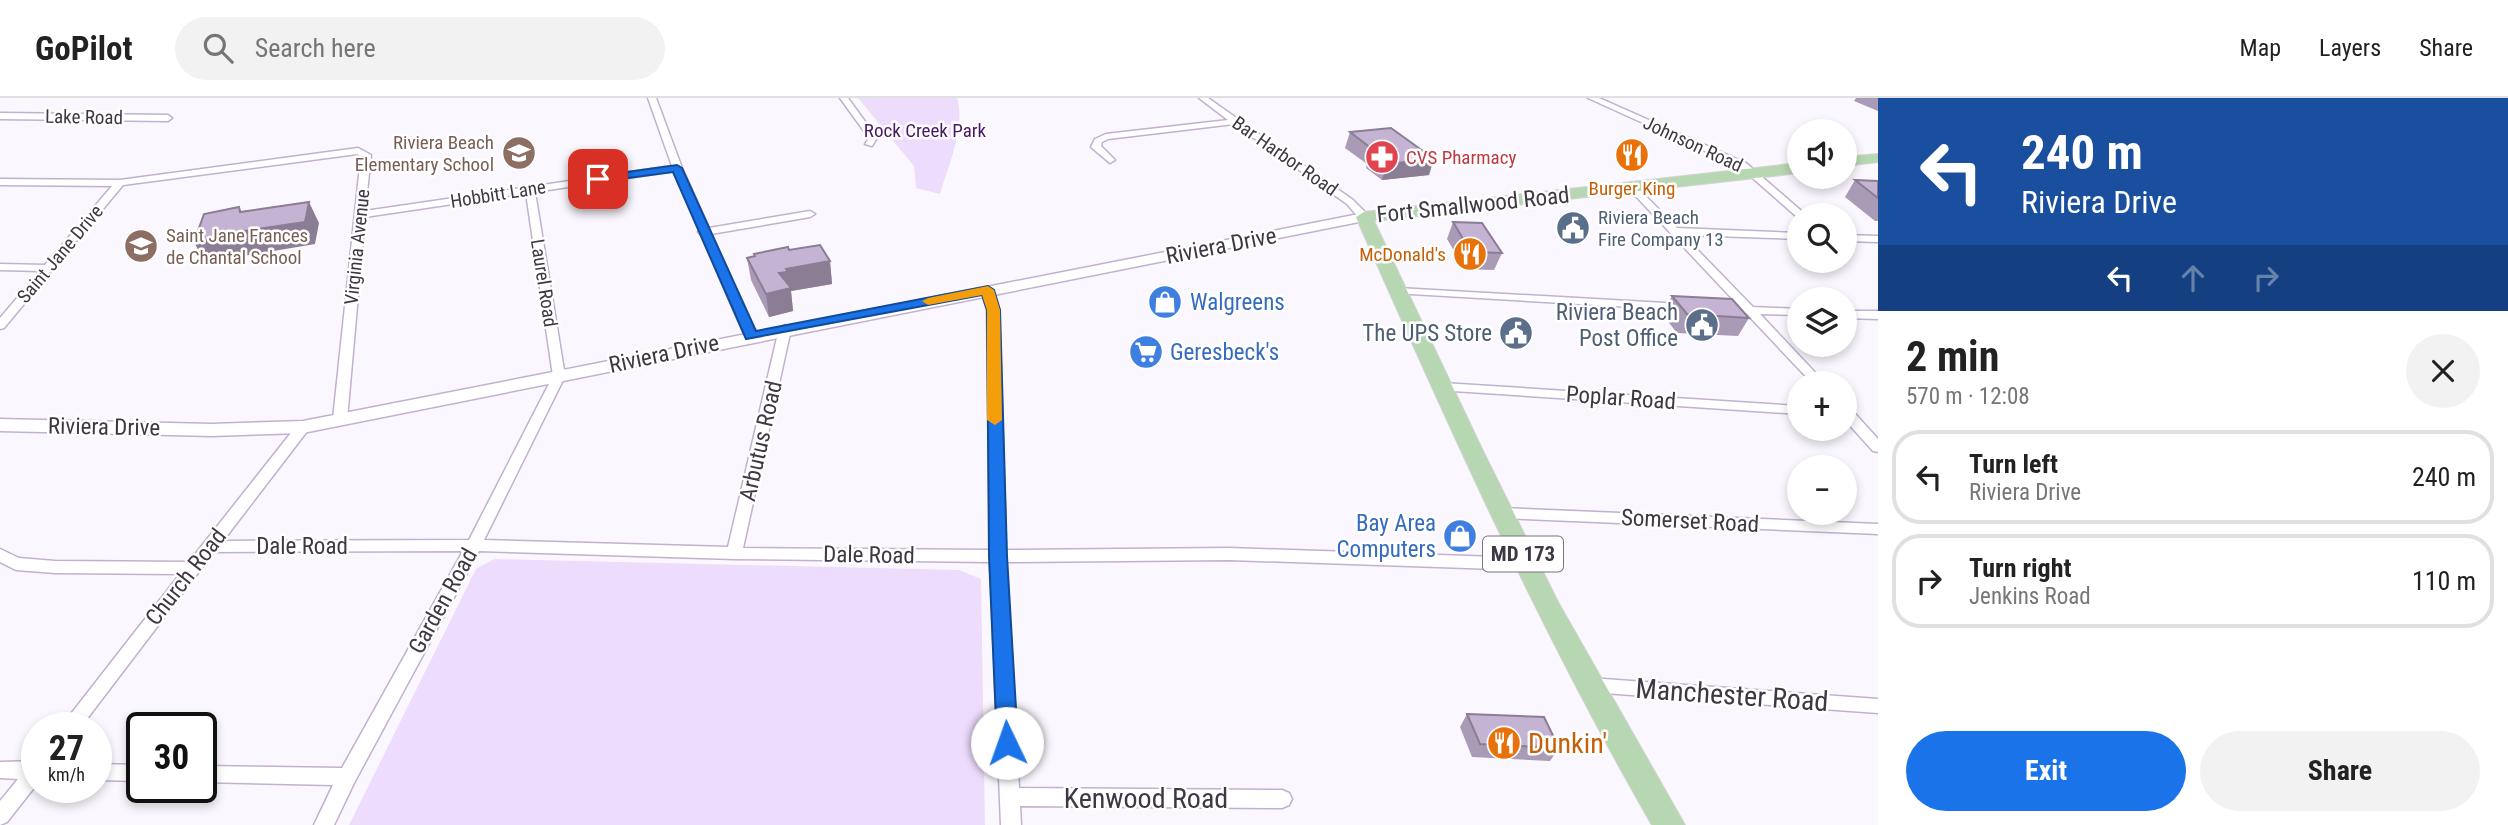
<!DOCTYPE html>
<meta charset="utf-8">
<style>
body{margin:0;font-family:"Roboto Condensed",sans-serif;background:#f2f2f2;color:#222;height:100vh;display:flex;flex-direction:column;font-size:26px;white-space:nowrap}
*{box-sizing:border-box;margin:0}
p{font-size:23px;color:#767676}
.icon{flex:none;width:38px;height:38px;fill:none;stroke:currentColor;stroke-width:2;stroke-linecap:round;stroke-linejoin:round}
.map{position:relative;flex:1;overflow:hidden}
.details{display:flex;flex-direction:column;background:#fff;width:630px}
.details>*{flex:none}
.guide{background:#1a4fa0;color:#fff;overflow:hidden}
.controls{position:absolute;left:1787px;top:21px;display:grid;gap:14px}
.controls a{display:grid;place-items:center;width:70px;height:70px;border-radius:50%;background:#fff;box-shadow:0 4px 10px #0003;font-size:35px}
.speed{position:absolute;left:21px;top:614px;display:flex;gap:14px;font-size:35px;font-weight:700;text-align:center}
.speed>*{display:grid;place-content:center;width:91px;height:91px;border-radius:50%;background:#fff;box-shadow:0 4px 10px #0003;line-height:1}
.speed small{font-size:18px;font-weight:400}
.speed .limit{border:4px solid #111;border-radius:10px;background:#fff;color:#111}
.pin{position:absolute;display:grid;place-items:center;width:60px;height:60px;color:#fff;margin:-30px;border-radius:14px;box-shadow:0 4px 10px #0006}
.me{position:absolute;width:77px;margin:-38px;rotate:357deg;stroke-linejoin:round;filter:drop-shadow(0 0 5px #0008)}
.turn{display:flex;align-items:center;gap:24px;height:147px;padding:0 28px;font-size:32px}
.turn .icon{width:91px;height:91px;stroke-width:2.5}
.turn b{display:block;font-size:49px;line-height:60px}
.lanes{display:flex;align-items:center;height:66px;padding:0 28px;background:#0003;justify-content:center;gap:35px;direction:ltr}
.lanes .off{opacity:.35}
.round{display:grid;place-items:center;flex:none;width:74px;height:74px;border-radius:37px;background:#f2f2f2}
.headline{display:flex;align-items:center;justify-content:space-between;height:119px;padding:0 28px}
h1{font-size:42px;font-weight:700;line-height:52px}
.cta{display:flex;gap:14px;margin-top:auto;padding:14px 28px}
.cta a{flex:1;height:80px;border-radius:42px;background:#1a73e8;color:#fff;font-size:28px;font-weight:700;line-height:80px;text-align:center}
.cta a+a{background:#f2f2f2;color:#222}
ul{padding:0;list-style:none}
li{display:flex;align-items:center;gap:21px;height:94px;margin:0 14px 10px;padding:0 14px;border:4px solid #e0e0e0;border-radius:28px}
li div{flex:1}
li b{display:block;font-size:26px}
li em{font-style:normal}
header{display:flex;align-items:center;gap:42px;box-sizing:border-box;height:98px;padding:0 35px;background:#fff;border-bottom:2px solid #e0e0e0}
header strong{font-size:33px}
nav{display:flex;gap:38px;margin-inline-start:auto;font-size:24px}
.search{width:490px;height:63px;background:#f2f2f2;display:flex;align-items:center;gap:18px;box-sizing:border-box;padding:0 24px;border-radius:38px;color:#767676;font-size:26px}
main{display:flex;flex:1;min-height:0}
.map>svg:first-child{display:block}
</style>
<header>
<strong>GoPilot</strong>
<div class="search"><svg class="icon" aria-label="search" viewBox="0 0 24 24"><circle cx="10" cy="10" r="6"/><path d="M15 15l6 6"/></svg>Search here</div>
<nav><a>Map</a><a>Layers</a><a>Share</a></nav>
</header>
<main>
<div class="map">
<svg width="1878" height="727" viewBox="0 0 1878 727">
<rect width="100%" height="100%" fill="#fbf7fe"/>
<g fill="#eedcfd">
<path d="M 858,0 L 957,0 C 966,29 948,68 940,96 L 916,90 L 914,68 Z"/>
<path d="M 494,461 L 959,472 L 981,481 L 985,727 L 349,727 L 476,471 Z"/>
</g>
<g fill="none" stroke-linecap="round" stroke-linejoin="round">
<g stroke="#c2b0d1" stroke-width="3">
<g id="minor">
<path d="M 648,0 L 656,0 L 682,70 L 709,130 L 810,113 L 815,116 L 810,119 L 711,136 L 757,238 L 751,242 L 745,238 L 701,137 L 698,134 L 699,132 L 674,73 L 535,94 L 565,278 L 484,442 L 728,449 L 779,231 L 785,227 L 791,231 L 743,450 L 990,452 L 987,212 L 981,192 L 987,189 L 993,192 L 999,212 L 1006,452 L 1229,450 L 1528,460 L 1534,462 L 1536,466 L 1534,470 L 1528,472 L 1229,462 L 1006,464 L 1019,690 L 1282,692 L 1289,695 L 1292,701 L 1289,707 L 1282,710 L 1020,708 L 1021,727 L 1001,727 L 990,464 L 734,461 L 479,453 L 354,685 L 334,727 L 314,727 L 333,687 L 201,684 L 201,668 L 342,670 L 463,453 L 214,454 L 80,630 L 60,630 L 180,476 L 55,475 L 16,472 L 0,464 L 0,451 L 19,460 L 55,463 L 189,464 L 298,326 L 303,325 L 310,329 L 308,332 L 223,443 L 469,442 L 553,278 L 526,95 L 365,119 L 347,321 L 340,325 L 333,321 L 361,58 L 357,56 L 123,87 L 4,230 L 0,231 L 0,220 L 40,173 L 0,172 L 0,166 L 45,167 L 112,88 L 0,87 L 0,81 L 120,82 L 358,50 L 371,57 L 365,113 L 672,68 Z"/>
<path d="M 840,0 L 848,0 L 877,40 L 872,48 L 865,46 L 869,40 Z"/>
<path d="M 1199,0 L 1208,0 L 1353,102 L 1368,117 L 1368,121 L 1360,121 L 1347,106 L 1234,26 L 1108,41 L 1102,44 L 1101,48 L 1115,62 L 1110,65 L 1091,49 L 1095,41 L 1106,36 L 1228,22 Z"/>
<path d="M 1588,0 L 1599,0 L 1746,65 L 1806,117 L 1797,119 L 1740,69 Z"/>
<path d="M 0,15 L 168,17 L 172,20 L 168,23 L 0,21 Z"/>
<path d="M 1630,88 L 1636,88 L 1677,130 L 1799,135 L 1799,141 L 1683,137 L 1753,209 L 1799,211 L 1799,217 L 1760,216 L 1825,285 L 1812,285 L 1746,215 L 1721,213 L 1721,209 L 1739,208 L 1630,92 Z"/>
<path d="M 1844,137 L 1878,138 L 1878,144 L 1844,143 Z"/>
<path d="M 1398,190 L 1683,206 L 1689,209 L 1683,212 L 1394,195 L 1392,193 Z"/>
<path d="M 1844,213 L 1878,213 L 1878,221 L 1844,220 Z"/>
<path d="M 1443,285 L 1799,308 L 1799,316 L 1438,292 L 1437,289 Z"/>
<path d="M 1844,308 L 1849,309 L 1878,341 L 1878,354 L 1873,353 L 1844,321 Z"/>
<path d="M 1502,410 L 1878,426 L 1878,436 L 1502,420 L 1497,419 L 1495,415 L 1497,411 Z"/>
<path d="M 1590,580 L 1878,601 L 1878,615 L 1590,594 L 1584,592 L 1581,587 L 1584,582 Z"/>
<path d="M 37,663 L 37,686 L 7,724 L 0,727 L 0,703 L 18,681 L 0,680 L 0,664 Z"/>
<path d="M 96,666 L 142,667 L 142,683 L 96,682 Z"/>
</g>
</g>
<g stroke="#c2b0d1" stroke-width="3">
<path id="tertiary" d="M 1364,115 L 1369,116 L 1369,122 L 303,335 L 212,338 L 0,333 L 0,321 L 212,326 L 303,323 Z"/>
</g>
<g stroke="#d5d3d6" stroke-width="2">
<g id="primary">
<path d="M 1878,56 L 1878,64 L 1844,68 L 1844,59 Z"/>
<path d="M 1799,65 L 1799,75 L 1374,123 L 1482,351 L 1558,504 L 1685,727 L 1652,727 C 1539,531 1447,325 1356,119 L 1364,114 Z"/>
</g>
</g>
<use href="#minor" fill="#fff" fill-rule="evenodd"/>
<use href="#tertiary" fill="#fff" fill-rule="evenodd"/>
<use href="#primary" fill="#b7d7b2" fill-rule="evenodd"/>
</g>
<g fill="#a99ab5">
<path d="M 1856,0 L 1878,0 L 1878,13 L 1854,3 Z"/>
<path d="M 1350,34 L 1429,77 L 1382,82 L 1366,70 L 1367,66 L 1345,50 Z"/>
<path d="M 1855,82 L 1878,83 L 1878,123 L 1875,123 L 1845,99 Z"/>
<path d="M 1453,124 L 1502,155 L 1494,172 L 1465,171 L 1447,141 Z"/>
<path d="M 789,152 L 830,163 L 832,186 L 791,193 L 793,213 L 769,219 L 751,182 L 747,160 L 754,158 L 754,156 Z"/>
<path d="M 1672,198 L 1749,220 L 1738,238 L 1677,235 L 1662,216 Z"/>
<path d="M 1467,616 L 1559,650 L 1550,663 L 1472,659 L 1460,629 Z"/>
</g>
<g fill="#8a7d94">
<path d="M 1434,61 L 1429,77 L 1382,82 L 1387,66 Z"/>
<path d="M 309,104 L 319,125 L 315,146 L 243,158 L 241,165 L 223,168 L 221,164 L 206,167 L 194,144 L 240,114 L 239,109 L 250,131 Z"/>
<path d="M 830,163 L 832,186 L 791,193 L 793,213 L 769,219 L 766,196 L 779,175 L 786,171 Z"/>
</g>
<g fill="#c5b3d3" stroke="#8a7d94" stroke-width="2">
<path d="M 1391,30 L 1434,61 L 1387,66 L 1371,54 L 1376,54 L 1350,34 Z"/>
<path d="M 1855,82 L 1878,83 L 1878,100 Z"/>
<path d="M 309,104 L 305,124 L 231,135 L 229,143 L 211,146 L 212,141 L 194,144 L 204,116 L 239,109 L 240,114 Z"/>
<path d="M 1453,124 L 1482,125 L 1502,155 L 1471,154 Z"/>
<path d="M 820,147 L 830,163 L 786,171 L 788,174 L 779,175 L 791,190 L 766,196 L 747,160 L 755,158 L 754,156 L 788,149 L 789,152 Z"/>
<path d="M 1672,198 L 1732,201 L 1749,220 L 1687,216 Z"/>
<path d="M 1467,616 L 1544,619 L 1559,650 L 1480,646 Z"/>
</g>
<path fill="#1a73e8" stroke="#114b97" stroke-width="2" d="M 677,67 L 682,70 L 756,233 L 988,188 L 994,192 L 1000,212 L 1007,458 L 1018,645 L 1015,652 L 1007,654 L 1000,652 L 997,645 L 989,458 L 987,212 L 982,197 L 746,241 L 673,74 L 598,84 L 592,81 L 598,78 Z"/>
<path fill="#f59e0b" d="M 988,188 L 994,192 L 1000,212 L 1002,322 L 995,327 L 987,322 L 987,212 L 982,197 L 928,207 L 922,203 L 928,200 Z"/>
<defs>
<g id="school-disc" transform="scale(1.75)"><circle r="9.5" fill="#8d6e63" stroke="#fff"/><path d="M0-5L7-2L0 1L-7-2ZM-4 1L0 2.5L4 1V4Q0 6-4 4Z" fill="#fff"/></g>
<g id="restaurant-disc" transform="scale(1.75)"><circle r="9.5" fill="#e8710a" stroke="#fff"/><path d="M-5-6h1v4h1v-4h1v4h1v-4h1v5L-1.5 .5V6h-2V.5L-5-1ZM5-6V6H3V1.5H1.5Q1.5-4 5-6Z" fill="#fff"/></g>
<g id="pharmacy-disc" transform="scale(1.75)"><circle r="9.5" fill="#e0444e" stroke="#fff"/><path d="M-2-6h4v4h4v4h-4v4h-4v-4h-4v-4h4Z" fill="#fff"/></g>
<g id="civic-disc" transform="scale(1.75)"><circle r="9.5" fill="#5c6f8a" stroke="#fff"/><path d="M-.6-6.5H3V-4.5H.6V-3L4-1V1h2V6H-6V1h2V-1L-.6-3ZM-1.2 2.5V6h2.4V2.5Z" fill="#fff"/></g>
<g id="shop-disc" transform="scale(1.75)"><circle r="9.5" fill="#3f7fe0" stroke="#fff"/><path d="M-5-2.5h2.3a2.7 3.5 0 0 1 5.4 0H5L5.5 6h-11ZM-1.5-2.5h3a1.5 2.3 0 0 0-3 0Z" fill="#fff"/></g>
<g id="supermarket-disc" transform="scale(1.75)"><circle r="9.5" fill="#3f7fe0" stroke="#fff"/><path d="M-6-5.5h2.5l.6 2H6L4.5 2H-2.5L-4.4-4H-6ZM-1.5 3.2a1.3 1.3 0 1 0 .1 0ZM3 3.2a1.3 1.3 0 1 0 .1 0Z" fill="#fff"/></g>
</defs>
<g fill-rule="evenodd">
<use href="#school-disc" x="519" y="55"/>
<use href="#restaurant-disc" x="1632" y="57"/>
<use href="#pharmacy-disc" x="1382" y="59"/>
<use href="#civic-disc" x="1573" y="130"/>
<use href="#school-disc" x="141" y="148"/>
<use href="#restaurant-disc" x="1470" y="156"/>
<use href="#shop-disc" x="1165" y="204"/>
<use href="#civic-disc" x="1702" y="227"/>
<use href="#civic-disc" x="1516" y="235"/>
<use href="#supermarket-disc" x="1146" y="254"/>
<use href="#shop-disc" x="1460" y="438"/>
<use href="#restaurant-disc" x="1504" y="645"/>
</g>
<g text-anchor="middle" dominant-baseline="central" stroke-width="5" stroke-linejoin="round" paint-order="stroke">
<g font-size="19" fill="#3f3745" stroke="#fff">
<text transform="translate(84 19) rotate(1)">Lake Road</text>
<text transform="translate(1693 46) rotate(25)">Johnson Road</text>
<text transform="translate(1285 58) rotate(35)">Bar Harbor Road</text>
<text transform="translate(498 96) rotate(-9)">Hobbitt Lane</text>
<text transform="translate(357 149) rotate(-84)">Virginia Avenue</text>
<text transform="translate(60 156) rotate(-50)">Saint Jane Drive</text>
<text transform="translate(544 185) rotate(81)">Laurel Road</text>
</g>
<g font-size="19" fill="#481765" stroke="#fff">
<text x="925" y="32">Rock Creek Park</text>
</g>
<g font-size="19" fill="#785e54" stroke="#fff" text-anchor="end">
<text x="494" y="44">Riviera Beach<tspan x="494" dy="22">Elementary School</tspan></text>
<text x="166" y="137" text-anchor="start">Saint Jane Frances<tspan x="166" dy="22">de Chantal School</tspan></text>
</g>
<g font-size="19" fill="#be3a42" stroke="#fff" text-anchor="start">
<text x="1406" y="59">CVS Pharmacy</text>
</g>
<g font-size="19" fill="#c56008" stroke="#fff">
<text x="1632" y="90">Burger King</text>
<text x="1446" y="156" text-anchor="end">McDonald's</text>
</g>
<g font-size="19" fill="#4e5e75" stroke="#fff" text-anchor="start">
<text x="1598" y="119">Riviera Beach<tspan x="1598" dy="22">Fire Company 13</tspan></text>
</g>
<rect fill="#fff" stroke="#79737d" stroke-width="2" x="1483" y="438.5" width="80" height="35" rx="5"/>
<g font-size="21" font-weight="bold" fill="#3f3745">
<text x="1523" y="456">MD 173</text>
</g>
<g font-size="23" fill="#3f3745" stroke="#fff">
<text transform="translate(1473 107) rotate(-6)">Fort Smallwood Road</text>
<text transform="translate(1221 148) rotate(-11)">Riviera Drive</text>
<text transform="translate(664 256) rotate(-12)">Riviera Drive</text>
<text transform="translate(1621 300) rotate(4)">Poplar Road</text>
<text transform="translate(104 329) rotate(1)">Riviera Drive</text>
<text transform="translate(761 343) rotate(-77)">Arbutus Road</text>
<text transform="translate(1690 423) rotate(3)">Somerset Road</text>
<text x="302" y="448">Dale Road</text>
<text transform="translate(869 457) rotate(1)">Dale Road</text>
<text transform="translate(186 479) rotate(-52)">Church Road</text>
<text transform="translate(443 503) rotate(-61)">Garden Road</text>
</g>
<g font-size="23" fill="#366cbe" stroke="#fff" text-anchor="start">
<text x="1190" y="204">Walgreens</text>
<text x="1170" y="254">Geresbeck's</text>
<text x="1436" y="425" text-anchor="end">Bay Area<tspan x="1436" dy="26">Computers</tspan></text>
</g>
<g font-size="23" fill="#4e5e75" stroke="#fff" text-anchor="end">
<text x="1678" y="214">Riviera Beach<tspan x="1678" dy="26">Post Office</tspan></text>
<text x="1492" y="235">The UPS Store</text>
</g>
<g font-size="28" fill="#3f3745" stroke="#fff">
<text transform="translate(1732 597) rotate(4)">Manchester Road</text>
<text x="1146" y="700">Kenwood Road</text>
</g>
<g font-size="28" fill="#c56008" stroke="#fff" text-anchor="start">
<text x="1528" y="645">Dunkin'</text>
</g>
</g>
</svg>
<div class="controls">
<a><svg class="icon" aria-label="sound" viewBox="0 0 24 24"><path d="M4 9h4l5-4v14l-5-4H4zM17 9q2 3 0 6"/></svg></a>
<a><svg class="icon" aria-label="search" viewBox="0 0 24 24"><circle cx="10" cy="10" r="6"/><path d="M15 15l6 6"/></svg></a>
<a><svg class="icon" aria-label="layers" viewBox="0 0 24 24"><path d="M12 4l9 5-9 5-9-5zM3 14l9 5 9-5"/></svg></a>
<a>+</a>
<a>−</a>
</div>
<div class="speed"><div>27<small>km/h</small></div><div class="limit">30</div></div>
<div class="pin" style="left:598px;top:81px;background:#d93025"><svg class="icon" aria-label="arrive" viewBox="0 0 24 24"><path d="M6 21V4h12l-3 4 3 4H6"/></svg></div>
<svg class="me" style="left:1007px;top:645px" viewBox="-20 -20 40 40"><circle r="19" fill="#fff"/><path d="M0-13L10 11 0 6-10 11z" fill="#1a73e8"/></svg>
</div>
<section class="details">
<div class="guide">
<div class="turn"><svg class="icon" aria-label="left" viewBox="0 0 24 24"><path d="M17 20v-9H6M10 6l-5 5 5 5"/></svg><div><b>240 m</b>Riviera Drive</div></div>
<div class="lanes"><svg class="icon" aria-label="left" viewBox="0 0 24 24"><path d="M17 20v-9H6M10 6l-5 5 5 5"/></svg><svg class="icon off" aria-label="ahead" viewBox="0 0 24 24"><path d="M12 20V5M6 11l6-6 6 6"/></svg><svg class="icon off" aria-label="right" viewBox="0 0 24 24"><path d="M7 20v-9h11M14 6l5 5-5 5"/></svg></div>
</div>
<div class="headline"><div><h1>2 min</h1><p>570 m · 12:08</p></div><a class="round"><svg class="icon" aria-label="close" viewBox="0 0 24 24"><path d="M6 6l12 12M18 6L6 18"/></svg></a></div>
<ul>
<li><svg class="icon" aria-label="left" viewBox="0 0 24 24"><path d="M17 20v-9H6M10 6l-5 5 5 5"/></svg><div><b>Turn left</b><p>Riviera Drive</p></div><em>240 m</em></li>
<li><svg class="icon" aria-label="right" viewBox="0 0 24 24"><path d="M7 20v-9h11M14 6l5 5-5 5"/></svg><div><b>Turn right</b><p>Jenkins Road</p></div><em>110 m</em></li>
</ul>
<div class="cta"><a>Exit</a><a>Share</a></div>
</section>
</main>
